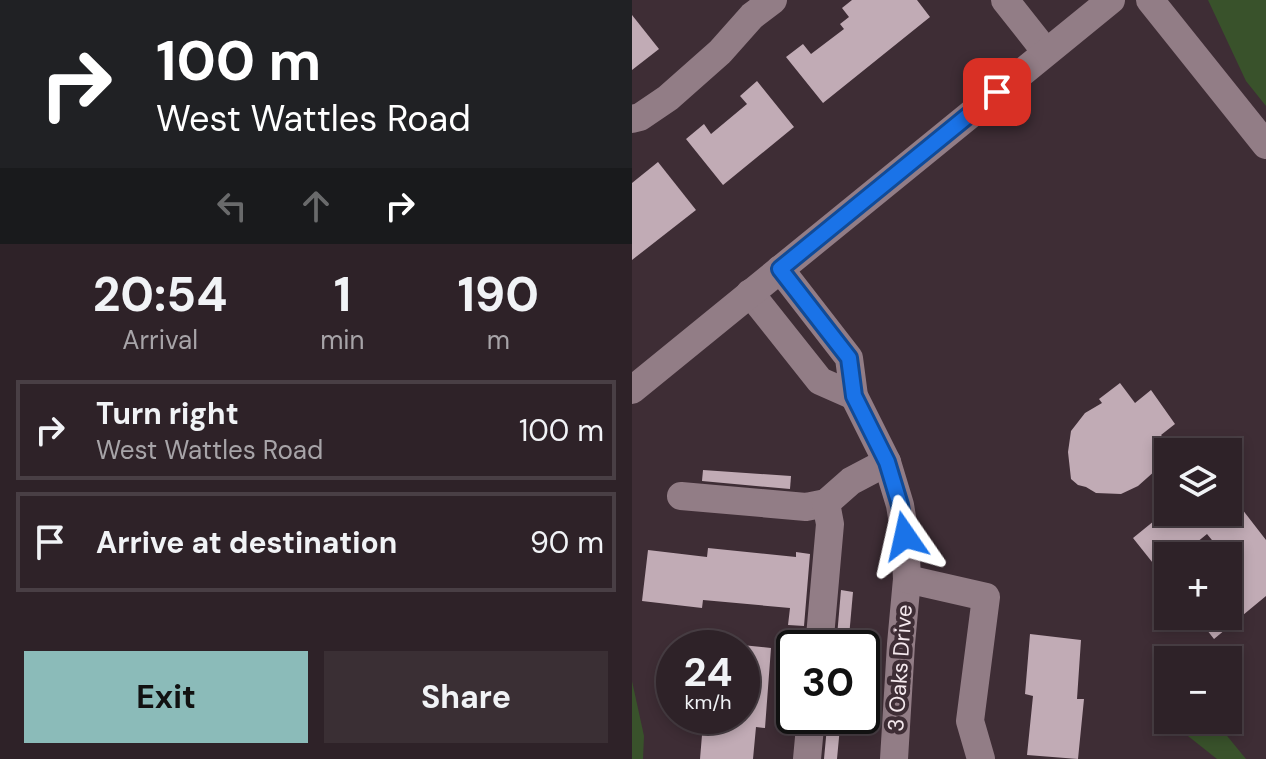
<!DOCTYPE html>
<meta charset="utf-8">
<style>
body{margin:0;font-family:"DM Sans",sans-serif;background:#3a2f34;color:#f1f3f6;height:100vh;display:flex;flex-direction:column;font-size:30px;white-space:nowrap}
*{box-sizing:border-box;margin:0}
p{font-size:26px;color:#a7a4a8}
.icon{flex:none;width:44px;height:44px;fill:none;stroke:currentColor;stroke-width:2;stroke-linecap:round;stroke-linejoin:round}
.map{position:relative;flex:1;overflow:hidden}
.side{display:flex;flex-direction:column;background:#2e2228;width:632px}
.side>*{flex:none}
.guide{background:#202124;color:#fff;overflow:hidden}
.fabs{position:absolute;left:522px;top:438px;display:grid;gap:16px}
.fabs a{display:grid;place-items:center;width:88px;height:88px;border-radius:0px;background:#2e2228;box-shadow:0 4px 12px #0003,0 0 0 2px #493f45;font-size:40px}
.speed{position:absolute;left:24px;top:630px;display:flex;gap:16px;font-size:40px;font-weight:700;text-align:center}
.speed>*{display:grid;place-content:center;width:104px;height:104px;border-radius:50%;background:#2e2228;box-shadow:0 4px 12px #0003,0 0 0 2px #493f45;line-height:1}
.speed small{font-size:20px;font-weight:400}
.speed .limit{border:4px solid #111;border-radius:12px;background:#fff;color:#111}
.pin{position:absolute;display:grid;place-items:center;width:68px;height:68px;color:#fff;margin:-34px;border-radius:16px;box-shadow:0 4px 12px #0006}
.me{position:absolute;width:88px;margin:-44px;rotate:349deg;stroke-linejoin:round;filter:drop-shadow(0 0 6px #0008)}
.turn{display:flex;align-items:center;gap:28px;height:168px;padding:0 24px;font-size:36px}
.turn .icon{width:104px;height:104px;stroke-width:2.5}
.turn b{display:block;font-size:56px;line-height:68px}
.lanes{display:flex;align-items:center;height:76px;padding:0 24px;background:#0003;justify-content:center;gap:40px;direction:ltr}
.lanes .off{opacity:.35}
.eta{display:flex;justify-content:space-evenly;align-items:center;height:136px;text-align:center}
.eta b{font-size:48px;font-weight:700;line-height:56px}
.button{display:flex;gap:16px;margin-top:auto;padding:16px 24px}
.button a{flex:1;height:92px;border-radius:0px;background:#8bbbb9;color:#111;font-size:32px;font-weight:700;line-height:92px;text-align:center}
.button a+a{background:#3a2f34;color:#f1f3f6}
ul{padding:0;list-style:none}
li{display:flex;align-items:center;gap:24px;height:100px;margin:0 16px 12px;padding:0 8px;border:4px solid #493f45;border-radius:0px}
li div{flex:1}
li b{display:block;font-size:30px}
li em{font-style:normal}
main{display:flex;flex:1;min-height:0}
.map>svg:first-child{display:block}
</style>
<main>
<section class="side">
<div class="guide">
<div class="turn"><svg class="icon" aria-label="right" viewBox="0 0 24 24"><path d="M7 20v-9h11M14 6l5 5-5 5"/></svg><div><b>100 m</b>West Wattles Road</div></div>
<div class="lanes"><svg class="icon off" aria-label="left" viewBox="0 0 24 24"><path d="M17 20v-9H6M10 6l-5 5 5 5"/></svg><svg class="icon off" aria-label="ahead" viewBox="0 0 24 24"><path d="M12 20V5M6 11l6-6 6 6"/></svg><svg class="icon" aria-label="right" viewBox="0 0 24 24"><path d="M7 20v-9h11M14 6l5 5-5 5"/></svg></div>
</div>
<div class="eta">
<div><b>20:54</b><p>Arrival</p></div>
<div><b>1</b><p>min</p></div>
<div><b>190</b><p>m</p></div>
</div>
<ul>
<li><svg class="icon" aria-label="right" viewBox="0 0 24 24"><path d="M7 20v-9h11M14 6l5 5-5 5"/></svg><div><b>Turn right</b><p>West Wattles Road</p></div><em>100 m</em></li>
<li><svg class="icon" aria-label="arrive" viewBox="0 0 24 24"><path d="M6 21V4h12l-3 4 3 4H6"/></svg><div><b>Arrive at destination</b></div><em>90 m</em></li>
</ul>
<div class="button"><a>Exit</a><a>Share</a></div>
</section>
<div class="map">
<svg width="634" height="759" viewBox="0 0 634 759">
<rect width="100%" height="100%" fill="#3e2d35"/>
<g fill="#39522b">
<path d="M 576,0 L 634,0 L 634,106 L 614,81 Z"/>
<path d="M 0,681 L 12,736 L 11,759 L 0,759 Z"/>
<path d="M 559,720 L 582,720 L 614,759 L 585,759 L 556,736 Z"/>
</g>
<g fill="#c1abb5">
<path d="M 220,0 L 285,0 L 298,17 L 191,103 L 154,57 L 171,44 L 179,54 L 212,29 L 208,24 L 217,17 L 210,8 Z"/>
<path d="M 0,15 L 27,49 L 0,70 Z"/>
<path d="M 125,81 L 162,127 L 91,185 L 54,139 L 72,124 L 79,134 L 115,104 L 108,96 Z"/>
<path d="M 26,162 L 64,210 L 0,260 L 0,183 Z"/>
<path d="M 488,383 L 503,403 L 519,390 L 543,424 L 529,435 L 536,443 L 536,486 L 524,470 L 506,486 L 489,494 L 464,493 L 454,487 L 446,485 L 439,479 L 436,452 L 439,431 L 453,413 L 470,403 L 467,399 Z"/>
<path d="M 71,470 L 159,476 L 158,489 L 70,481 Z"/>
<path d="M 596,491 L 634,540 L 634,596 L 582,639 L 564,616 L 596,616 L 596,556 L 593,556 L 575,534 L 548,556 L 536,556 L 536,582 L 501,538 L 533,512 L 596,512 Z"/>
<path d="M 76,548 L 164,557 L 164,552 L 178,554 L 172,626 L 156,625 L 158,608 L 71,600 L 70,608 L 10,601 L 16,550 L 75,557 Z"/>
<path d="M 209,590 L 221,592 L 216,648 L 204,648 Z"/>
<path d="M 398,634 L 449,640 L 445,699 L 452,699 L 446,759 L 395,755 L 401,696 L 393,694 Z"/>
<path d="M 110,645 L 139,648 L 133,728 L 124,727 L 121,759 L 68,759 L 71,723 L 82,724 L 83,716 L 110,716 Z"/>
<path d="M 196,716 L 209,716 L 205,759 L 192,759 Z"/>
</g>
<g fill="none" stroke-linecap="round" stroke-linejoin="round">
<g stroke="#927d86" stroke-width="28">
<path d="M 373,0 L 414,52"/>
<path d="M 518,0 L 634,145"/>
<path d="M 0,119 L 8,117 L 36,98 L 88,52 L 120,16 L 141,0"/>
<path d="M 148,269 L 217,358 L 222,396 L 255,462 L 268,505 L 273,536 L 275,579 L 269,644 L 262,759"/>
<path d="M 118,293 L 188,381 L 222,396"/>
<path d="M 0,390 L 479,0"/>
<path d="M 49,496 L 174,507 L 194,503"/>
<path d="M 275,579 L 354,597 L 338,721 L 349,759"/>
<path d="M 187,648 L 198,524 L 194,503 L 219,481 L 255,462"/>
<path d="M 175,759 L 179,716"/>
</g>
</g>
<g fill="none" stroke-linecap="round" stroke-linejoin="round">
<g stroke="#114b97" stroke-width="20">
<path id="route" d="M 273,536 L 268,505 L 255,462 L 222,396 L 217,358 L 148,269 L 365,92"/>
</g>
<use href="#route" stroke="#1a73e8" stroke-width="14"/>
</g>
<g text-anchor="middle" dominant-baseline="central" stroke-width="8" stroke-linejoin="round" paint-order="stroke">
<g font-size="22" fill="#f4e8ed" stroke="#3e2d35">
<text transform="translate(268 668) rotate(-86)">3 Oaks Drive</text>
</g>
</g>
</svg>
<div class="fabs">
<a><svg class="icon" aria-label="layers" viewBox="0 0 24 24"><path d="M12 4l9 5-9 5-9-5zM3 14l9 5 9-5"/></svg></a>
<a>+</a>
<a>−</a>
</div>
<div class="speed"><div>24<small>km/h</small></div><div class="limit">30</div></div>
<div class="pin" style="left:365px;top:92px;background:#d93025"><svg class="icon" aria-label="arrive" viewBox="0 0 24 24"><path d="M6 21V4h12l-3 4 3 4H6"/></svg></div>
<svg class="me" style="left:273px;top:536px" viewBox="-20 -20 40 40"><path d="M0-17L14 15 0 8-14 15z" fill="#1a73e8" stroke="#fff" stroke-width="4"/></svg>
</div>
</main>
